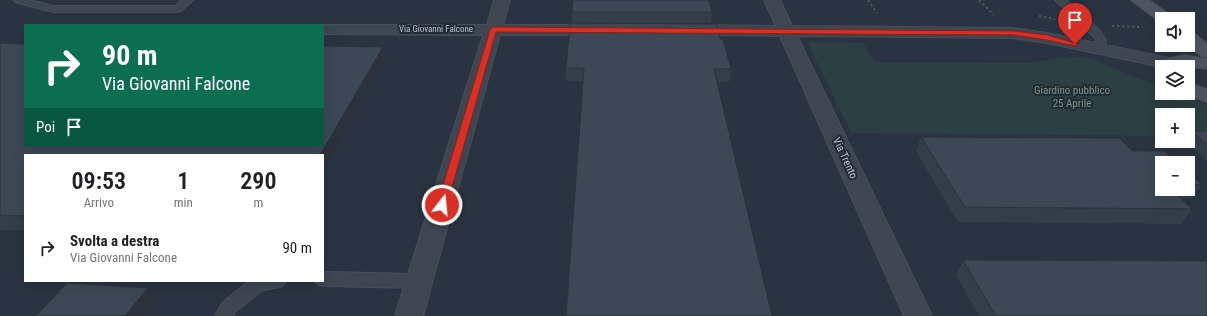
<!DOCTYPE html>
<html lang="it">
<meta charset="utf-8">
<style>
body{margin:0;font-family:"Roboto Condensed",sans-serif;background:#f6f6f6;color:#202124;height:100vh;display:flex;flex-direction:column;font-size:15px;white-space:nowrap}
*{box-sizing:border-box;margin:0}
p{font-size:13px;color:#757577}
.icon{flex:none;width:22px;height:22px;fill:none;stroke:currentColor;stroke-width:2;stroke-linecap:round;stroke-linejoin:round}
.map{position:relative;flex:1;overflow:hidden}
.panel{position:absolute;left:24px;top:154px;width:300px;height:128px;display:flex;flex-direction:column;background:#fff;border-radius:0px;box-shadow:0 4px 16px #0002}
.panel>*{flex:none}
.banner{position:absolute;left:24px;top:24px;width:300px;height:122px;border-radius:0px;box-shadow:0 4px 16px #0002;background:#0b6e4f;color:#fff;overflow:hidden}
.controls{position:absolute;left:1155px;top:12px;display:grid;gap:8px}
.controls a{display:grid;place-items:center;width:40px;height:40px;border-radius:0px;background:#fff;box-shadow:0 4px 16px #0002;font-size:20px}
.pin{position:absolute;display:grid;place-items:center;width:34px;height:34px;color:#fff;margin:-41px -17px;border-radius:50% 50% 50% 0;rotate:-45deg;box-shadow:0 0 4px #0007}
.pin .icon{rotate:45deg}
.me{position:absolute;width:44px;margin:-22px;rotate:16deg;stroke-linejoin:round;filter:drop-shadow(0 0 3px #0008)}
.turn{display:flex;align-items:center;gap:14px;height:84px;padding:0 12px;font-size:18px}
.turn .icon{width:52px;height:52px;stroke-width:2.5}
.turn b{display:block;font-size:28px;line-height:34px}
.then{display:flex;align-items:center;height:38px;padding:0 12px;background:#0003;gap:8px;font-size:15px}
.eta{display:flex;justify-content:space-evenly;align-items:center;height:68px;text-align:center}
.eta b{font-size:24px;font-weight:600;line-height:28px}
ul{padding:0;list-style:none}
li{display:flex;align-items:center;gap:12px;height:52px;padding:0 12px}
li div{flex:1}
li b{display:block;font-size:15px}
li em{font-style:normal}
.map>svg:first-child{display:block}
</style>
<div class="map">
<svg width="1207" height="316" viewBox="0 0 1207 316">
<rect width="100%" height="100%" fill="#2a3341"/>
<path fill="#2c3f42" d="M 807,42 L 863,43 L 875,62 L 1029,63 L 1070,56 L 1093,59 L 1162,88 L 1162,93 L 1174,93 L 1207,105 L 1207,136 L 1188,136 L 1188,115 L 1162,115 L 1162,136 L 851,133 Z"/>
<g fill="none" stroke-linecap="round" stroke-linejoin="round">
<g stroke="#484f5a" stroke-width="2">
<g id="lane">
<path d="M 13,0 L 29,0 L 53,6 L 175,6 L 182,0 L 193,0 L 181,11 L 177,12 L 53,12 L 15,2 Z"/>
<path d="M 1055,0 L 1066,0 L 1100,31 L 1106,40 L 1104,51 L 1096,51 L 1094,49 L 1096,40 L 1092,35 Z"/>
<path d="M 323,272 L 419,274 L 425,276 L 428,281 L 425,286 L 419,288 L 323,286 L 317,284 L 315,281 L 323,281 Z"/>
<path d="M 249,281 L 286,281 L 283,286 L 261,291 L 235,312 L 233,316 L 215,316 L 223,302 Z"/>
</g>
</g>
<g stroke="#484f5a" stroke-width="2">
<g id="street">
<path d="M 494,0 L 510,0 L 503,25 L 599,25 L 605,26 L 607,30 L 605,34 L 599,35 L 500,35 L 423,316 L 395,316 L 483,35 L 323,34 L 323,25 L 319,25 L 487,25 Z"/>
<path d="M 764,0 L 780,0 L 792,26 L 1013,28 L 1047,33 L 1169,58 L 1175,59 L 1178,63 L 1175,67 L 1162,67 L 1047,43 L 1013,38 L 797,36 L 932,316 L 904,316 L 780,36 L 687,35 L 681,34 L 679,30 L 681,26 L 687,25 L 776,26 Z"/>
</g>
</g>
<g stroke="#484f5a" stroke-width="2">
<g id="secondary">
<path d="M 1131,0 L 1149,0 L 1172,16 L 1174,19 L 1162,19 L 1162,23 L 1160,22 Z"/>
<path d="M 1188,32 L 1194,33 L 1207,44 L 1207,57 L 1201,56 L 1188,45 Z"/>
<path d="M 1184,55 L 1207,59 L 1207,69 L 1184,66 L 1162,67 L 1162,72 L 1158,71 L 1155,67 L 1162,60 Z"/>
<path d="M 1188,83 L 1207,89 L 1207,102 L 1181,93 L 1188,93 Z"/>
</g>
</g>
<g stroke="#46585a" stroke-width="2" stroke-dasharray="2.5 2.5" stroke-linecap="butt">
<path d="M 868,0 L 877,13"/>
<path d="M 979,0 L 994,15"/>
<path d="M 1039,16 L 1055,19"/>
<path d="M 1112,26 L 1143,27"/>
</g>
<use href="#lane" fill="#3e4651" fill-rule="evenodd"/>
<use href="#street" fill="#3e4651" fill-rule="evenodd"/>
<use href="#secondary" fill="#4d5563" fill-rule="evenodd"/>
</g>
<g fill="#343e4a">
<path d="M 572,12 L 712,12 L 711,23 L 572,23 Z"/>
<path d="M 720,39 L 731,69 L 729,82 L 566,81 L 566,68 Z"/>
<path d="M 0,43 L 383,47 L 386,59 L 25,155 L 25,230 L 0,230 Z"/>
<path d="M 1191,131 L 1207,131 L 1207,161 L 1185,141 L 1188,141 L 1188,135 Z"/>
<path d="M 921,137 L 1162,189 L 1188,189 L 1188,172 L 1202,185 L 1191,199 L 1181,199 L 1192,209 L 1181,224 L 958,222 L 916,151 Z"/>
<path d="M 963,260 L 1207,316 L 979,316 L 956,275 Z"/>
</g>
<g fill="#2b323c">
<path d="M 383,47 L 386,59 L 323,172 L 323,155 L 320,155 Z"/>
<path d="M 148,288 L 156,301 L 145,316 L 125,316 Z"/>
</g>
<g fill="#3d4856" stroke="#2b323c">
<path d="M 573,0 L 709,0 L 712,12 L 572,12 Z"/>
<path d="M 570,23 L 716,24 L 720,39 L 723,39 L 731,69 L 714,69 L 772,316 L 566,316 L 584,68 L 566,68 Z"/>
<path d="M 0,43 L 25,44 L 25,145 L 323,145 L 323,46 L 383,47 L 320,155 L 25,155 L 25,216 L 0,215 Z"/>
<path d="M 1191,131 L 1207,131 L 1207,144 Z"/>
<path d="M 921,137 L 1119,138 L 1132,151 L 1165,151 L 1178,163 L 1162,163 L 1162,189 L 1171,189 L 1192,209 L 965,207 Z"/>
<path d="M 1188,172 L 1202,185 L 1188,184 Z"/>
<path d="M 963,260 L 1207,261 L 1207,316 L 996,316 Z"/>
<path d="M 67,283 L 148,288 L 125,316 L 36,316 Z"/>
</g>
<path fill="#d93025" stroke="#8d1f18" d="M 493,27 L 1013,31 L 1047,35 L 1079,44 L 1075,46 L 1047,40 L 1013,35 L 496,32 L 447,205 L 442,208 L 438,207 L 437,205 L 490,30 Z"/>
<g text-anchor="middle" dominant-baseline="central" stroke-width="4" stroke-linejoin="round" paint-order="stroke">
<g font-size="9" fill="#bbc1cb" stroke="#232b36">
<text x="436" y="29">Via Giovanni Falcone</text>
</g>
<g font-size="11" fill="#75997e" stroke="#232b36">
<text x="1072" y="90">Giardino pubblico<tspan x="1072" dy="13">25 Aprile</tspan></text>
</g>
<g font-size="11" fill="#bbc1cb" stroke="#232b36">
<text transform="translate(845 158) rotate(65)">Via Trento</text>
</g>
</g>
</svg>
<div class="controls">
<a><svg class="icon" aria-label="sound" viewBox="0 0 24 24"><path d="M4 9h4l5-4v14l-5-4H4zM17 9q2 3 0 6"/></svg></a>
<a><svg class="icon" aria-label="layers" viewBox="0 0 24 24"><path d="M12 4l9 5-9 5-9-5zM3 14l9 5 9-5"/></svg></a>
<a>+</a>
<a>−</a>
</div>
<div class="pin" style="left:1075px;top:44px;background:#d93025"><svg class="icon" aria-label="arrive" viewBox="0 0 24 24"><path d="M6 21V4h12l-3 4 3 4H6"/></svg></div>
<svg class="me" style="left:442px;top:205px" viewBox="-20 -20 40 40"><circle r="17" fill="#d93025" stroke="#fff" stroke-width="3"/><path d="M0-11L8 9 0 5-8 9z" fill="#fff"/></svg>
<div class="banner">
<div class="turn"><svg class="icon" aria-label="right" viewBox="0 0 24 24"><path d="M7 20v-9h11M14 6l5 5-5 5"/></svg><div><b>90 m</b>Via Giovanni Falcone</div></div>
<div class="then">Poi<svg class="icon" aria-label="arrive" viewBox="0 0 24 24"><path d="M6 21V4h12l-3 4 3 4H6"/></svg></div>
</div>
<section class="panel">
<div class="eta">
<div><b>09:53</b><p>Arrivo</p></div>
<div><b>1</b><p>min</p></div>
<div><b>290</b><p>m</p></div>
</div>
<ul>
<li><svg class="icon" aria-label="right" viewBox="0 0 24 24"><path d="M7 20v-9h11M14 6l5 5-5 5"/></svg><div><b>Svolta a destra</b><p>Via Giovanni Falcone</p></div><em>90 m</em></li>
</ul>
</section>
</div>
